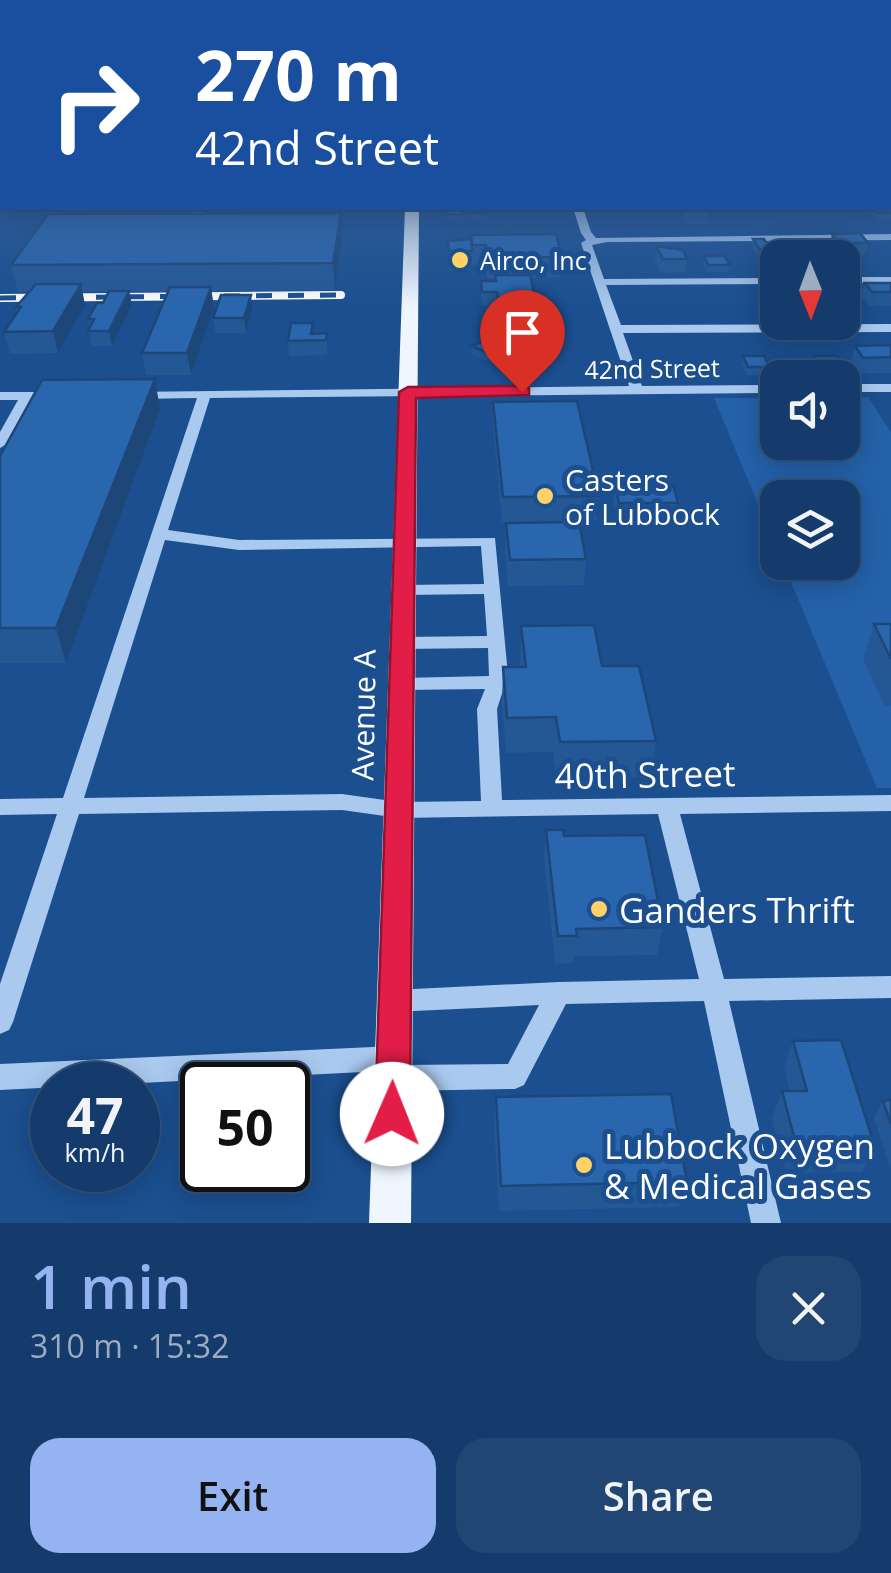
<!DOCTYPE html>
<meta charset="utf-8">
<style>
body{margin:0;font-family:"Open Sans",sans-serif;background:#214673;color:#f1f3f6;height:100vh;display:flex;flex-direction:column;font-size:38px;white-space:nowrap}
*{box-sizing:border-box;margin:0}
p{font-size:32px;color:#9dadc1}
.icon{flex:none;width:55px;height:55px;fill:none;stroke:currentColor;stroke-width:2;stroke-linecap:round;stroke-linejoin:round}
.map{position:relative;height:1223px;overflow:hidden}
.drawer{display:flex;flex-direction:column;background:#143b6b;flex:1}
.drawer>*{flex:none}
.guide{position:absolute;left:0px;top:0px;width:892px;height:210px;box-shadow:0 5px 25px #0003,0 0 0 2px #33557e;background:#1a4fa0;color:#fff;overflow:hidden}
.needle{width:65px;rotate:179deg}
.fabs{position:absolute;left:760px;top:240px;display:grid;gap:20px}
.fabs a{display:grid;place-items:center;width:100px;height:100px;border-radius:20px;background:#143b6b;box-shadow:0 5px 25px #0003,0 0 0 2px #33557e;font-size:50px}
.speed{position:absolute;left:30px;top:1062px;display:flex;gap:20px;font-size:50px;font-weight:700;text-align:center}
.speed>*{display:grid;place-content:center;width:130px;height:130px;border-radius:50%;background:#143b6b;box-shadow:0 5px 25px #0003,0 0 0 2px #33557e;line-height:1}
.speed small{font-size:25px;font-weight:400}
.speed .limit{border:5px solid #111;border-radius:15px;background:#fff;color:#111}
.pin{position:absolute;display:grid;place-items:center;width:85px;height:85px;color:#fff;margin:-102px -42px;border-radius:50% 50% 50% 0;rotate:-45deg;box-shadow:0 0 10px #0007}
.pin .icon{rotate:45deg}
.me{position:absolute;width:110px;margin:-55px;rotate:1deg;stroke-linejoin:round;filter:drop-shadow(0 0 8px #0008)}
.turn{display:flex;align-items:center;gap:35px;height:210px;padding:0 30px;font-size:45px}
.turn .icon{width:130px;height:130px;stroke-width:2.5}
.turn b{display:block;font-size:70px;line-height:85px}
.round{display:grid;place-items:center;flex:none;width:105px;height:105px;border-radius:30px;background:#214673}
.head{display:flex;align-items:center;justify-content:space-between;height:170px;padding:0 30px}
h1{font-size:60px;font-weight:600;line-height:75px;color:#95b2f1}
.cta{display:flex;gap:20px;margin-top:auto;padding:20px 30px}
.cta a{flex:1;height:115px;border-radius:30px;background:#95b2f1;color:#111;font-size:40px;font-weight:600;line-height:115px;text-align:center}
.cta a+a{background:#214673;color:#f1f3f6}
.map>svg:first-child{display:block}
</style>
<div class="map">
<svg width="891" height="1223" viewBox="0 0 891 1223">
<rect width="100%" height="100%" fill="#1b4f8f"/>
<path fill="#2461a8" d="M 843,397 L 868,397 L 891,432 L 891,788 L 877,788 L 783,563 L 842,562 L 842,498 L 778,498 L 777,550 L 714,398 L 777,398 L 778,442 L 842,442 Z"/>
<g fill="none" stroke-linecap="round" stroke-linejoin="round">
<g fill="#a9c9ee" fill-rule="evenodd">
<rect x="890" y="139" width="1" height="6"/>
<rect x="890" y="166" width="1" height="6"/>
<rect x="890" y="198" width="1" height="6"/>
<path d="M 0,205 L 2,208 L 71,208 L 66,211 L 0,211 Z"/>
<path d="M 197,208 L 207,208 L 196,223 L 188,223 L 187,221 Z"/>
<path d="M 573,208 L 583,208 L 591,232 L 596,238 L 891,234 L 891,240 L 607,242 L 592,245 L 604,279 L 778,278 L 778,284 L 606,285 L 621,325 L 891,324 L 891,332 L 623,333 L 642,386 L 778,385 L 778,393 L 210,398 L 168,530 L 239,540 L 495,538 L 508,675 L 497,709 L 502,800 L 891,795 L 891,811 L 680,814 L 724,979 L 891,976 L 891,998 L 729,1001 L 781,1223 L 751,1223 L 704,1001 L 566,1004 L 524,1085 L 515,1089 L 393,1091 L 384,1087 L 380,1078 L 383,1071 L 0,1090 L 0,1064 L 394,1046 L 403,1049 L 407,1058 L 404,1065 L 508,1064 L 539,1005 L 393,1012 L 384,1009 L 380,1001 L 384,993 L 393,990 L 559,982 L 699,979 L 658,814 L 399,818 L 342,810 L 79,814 L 13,1022 L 9,1030 L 0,1034 L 0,984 L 57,814 L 0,815 L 0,799 L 63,798 L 197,398 L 135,399 L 130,398 L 130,392 L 629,386 L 581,243 L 586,240 L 581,233 ZM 165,540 L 239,550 L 481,546 L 484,584 L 404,585 L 395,590 L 404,595 L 484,594 L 487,636 L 402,637 L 393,643 L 402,649 L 488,648 L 489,676 L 402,678 L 395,679 L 393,684 L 395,689 L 402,690 L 485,689 L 477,709 L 481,801 L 399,802 L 342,794 L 84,798 Z"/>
<rect x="842" y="277" width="49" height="6"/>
<rect x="842" y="384" width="49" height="8"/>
<path d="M 0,392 L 54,392 L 61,396 L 54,400 L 31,400 L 7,444 L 0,448 L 0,432 L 18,400 L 0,400 Z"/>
</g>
<path fill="#f0f6ff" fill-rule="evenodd" d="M 405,208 L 419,208 L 411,1223 L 369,1223 Z"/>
<g stroke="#fff" stroke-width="8">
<path id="rail" d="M 0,298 L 341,295"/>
</g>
<use href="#rail" stroke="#1b4f8f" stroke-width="5" stroke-dasharray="16" stroke-linecap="butt"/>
</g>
<g fill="#245895">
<rect x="0" y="137" width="2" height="49"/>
<path d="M 485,208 L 486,219 L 470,219 L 470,212 Z"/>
<path d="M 683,208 L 707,208 L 709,211 L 707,224 L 686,224 L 682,214 Z"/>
<path d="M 869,208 L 889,208 L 891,210 L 891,219 L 876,220 L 868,210 Z"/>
<path d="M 466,210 L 462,221 L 447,220 L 447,214 Z"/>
<path d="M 341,213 L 342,238 L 335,290 L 211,291 L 214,308 L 191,375 L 146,375 L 142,353 L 168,291 L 129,291 L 132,305 L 112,346 L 91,346 L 88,319 L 103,303 L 109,291 L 82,292 L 85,305 L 58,353 L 10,354 L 4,332 L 17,313 L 16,307 L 29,292 L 18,292 L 11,265 Z"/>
<path d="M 832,234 L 868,243 L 864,256 L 836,257 L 829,247 Z"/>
<path d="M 471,239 L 562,257 L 560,277 L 531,278 L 535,298 L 534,312 L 498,313 L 497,306 L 482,306 L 481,281 L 495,281 L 495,278 L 487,278 L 486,265 L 449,265 L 448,241 Z"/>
<path d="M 753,239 L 776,258 L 775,264 L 763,265 L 752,246 Z"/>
<path d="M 656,246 L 687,259 L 685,272 L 661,273 L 655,260 Z"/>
<path d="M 704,256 L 730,265 L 728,272 L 707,272 L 703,263 Z"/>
<path d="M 865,283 L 891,283 L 891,306 L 868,306 L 861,297 Z"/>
<path d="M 252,309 L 246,333 L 215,333 L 213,318 Z"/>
<path d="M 314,333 L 327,333 L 327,355 L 289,356 L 288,341 Z"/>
<path d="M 891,345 L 891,373 L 859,373 L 851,361 L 855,346 Z"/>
<path d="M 472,346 L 528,364 L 512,371 L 472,354 Z"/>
<path d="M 743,356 L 770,367 L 769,375 L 747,375 L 742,364 Z"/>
<path d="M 814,356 L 844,365 L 842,373 L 818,373 L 812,364 Z"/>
<path d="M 493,402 L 599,496 L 596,521 L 502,522 L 493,425 Z"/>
<path d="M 160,409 L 66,663 L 0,663 L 0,456 Z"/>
<path d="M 615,486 L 678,503 L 676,520 L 617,520 L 613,503 Z"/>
<path d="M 506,523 L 586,559 L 584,585 L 508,586 L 505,549 Z"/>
<path d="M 874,624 L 891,624 L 891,706 L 885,706 L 863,659 Z"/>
<path d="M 521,626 L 602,666 L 656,741 L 651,777 L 557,778 L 553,752 L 506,753 L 502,702 L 503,667 L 520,667 Z"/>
<path d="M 546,830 L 564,836 L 663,927 L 657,955 L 574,956 L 573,963 L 555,964 L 544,857 Z"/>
<path d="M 793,1041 L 875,1147 L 862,1172 L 786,1173 L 772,1118 L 782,1091 L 790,1091 L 784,1068 Z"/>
<path d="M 496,1097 L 687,1182 L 680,1207 L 499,1211 L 494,1123 Z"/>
<path d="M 891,1100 L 891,1170 L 874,1118 L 883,1101 Z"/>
</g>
<g fill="#1d4779">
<path d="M 341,213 L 342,238 L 335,290 L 333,263 Z"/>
<path d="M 81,284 L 85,305 L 58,353 L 53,331 Z"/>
<path d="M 211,287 L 214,308 L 191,375 L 187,353 Z"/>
<path d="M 129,291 L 132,305 L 112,346 L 109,331 Z"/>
<path d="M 251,295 L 252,309 L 246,333 L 244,318 Z"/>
<path d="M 529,356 L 528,364 L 512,371 L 512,364 Z"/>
<path d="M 155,379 L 160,409 L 66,663 L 56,628 Z"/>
</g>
<g fill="#2a66ad" stroke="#1d4779" stroke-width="2.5">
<rect x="0" y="137" width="2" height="26"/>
<path d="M 449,208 L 465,208 L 462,215 L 447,214 Z"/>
<path d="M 470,208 L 485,208 L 486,213 L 470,213 Z"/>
<path d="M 687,208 L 707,208 L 709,211 L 688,211 Z"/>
<path d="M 873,208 L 889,208 L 891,213 L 878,213 Z"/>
<path d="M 341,213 L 333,263 L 11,265 L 48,214 Z"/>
<path d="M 860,233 L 868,243 L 839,243 L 832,234 Z"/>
<path d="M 556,234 L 562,257 L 488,258 L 486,245 L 472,245 L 471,235 Z"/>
<path d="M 471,239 L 472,251 L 449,251 L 448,241 Z"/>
<path d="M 753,239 L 764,239 L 776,258 L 765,258 Z"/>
<path d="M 656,246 L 683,250 L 687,259 L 663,259 Z"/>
<path d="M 793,254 L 810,254 L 813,258 L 795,258 Z"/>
<path d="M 704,256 L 724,256 L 730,265 L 708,265 Z"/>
<path d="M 495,275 L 530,275 L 535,298 L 498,298 L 497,292 L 482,292 L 481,281 L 496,281 Z"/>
<path d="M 865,283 L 891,283 L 891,292 L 872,292 Z"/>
<path d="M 36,284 L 81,284 L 53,331 L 4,332 L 21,307 L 16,307 Z"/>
<path d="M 170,287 L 211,287 L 187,353 L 142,353 Z"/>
<path d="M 109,291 L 129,291 L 109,331 L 88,331 L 94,319 L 88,319 L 97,303 L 103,303 Z"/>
<path d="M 221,295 L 251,295 L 244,318 L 213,318 Z"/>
<path d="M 291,323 L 313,323 L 311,334 L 327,333 L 326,340 L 288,341 Z"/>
<path d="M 489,339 L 529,356 L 512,364 L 472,346 Z"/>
<path d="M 891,345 L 891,357 L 863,358 L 855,346 Z"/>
<path d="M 743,356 L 764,356 L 770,367 L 748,367 Z"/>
<path d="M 814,356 L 838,356 L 844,365 L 819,366 Z"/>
<path d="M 155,379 L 56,628 L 0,628 L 0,456 L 42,380 Z"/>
<path d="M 577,401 L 599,496 L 503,497 L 493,402 Z"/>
<path d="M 673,485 L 678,503 L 619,503 L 615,486 Z"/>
<path d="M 579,522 L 586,559 L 510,560 L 506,523 Z"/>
<path d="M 874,624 L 891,624 L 891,659 Z"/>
<path d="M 594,625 L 602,666 L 639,666 L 656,741 L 560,742 L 556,717 L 507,718 L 503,667 L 526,667 L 521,626 Z"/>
<path d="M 546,830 L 563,830 L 564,836 L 645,835 L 663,927 L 576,929 L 577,936 L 558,936 Z"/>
<path d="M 841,1040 L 875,1147 L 797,1148 L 782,1091 L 807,1091 L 793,1041 Z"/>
<path d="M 671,1094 L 687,1182 L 501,1186 L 496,1097 Z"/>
<path d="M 891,1100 L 891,1124 L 883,1101 Z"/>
</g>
<linearGradient id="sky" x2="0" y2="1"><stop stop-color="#0f2b4f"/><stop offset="0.44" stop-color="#39639b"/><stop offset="1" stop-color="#39639b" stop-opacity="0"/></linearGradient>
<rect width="891" height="308" fill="url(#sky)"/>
<path fill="#e11d48" stroke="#92132f" stroke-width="2.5" d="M 522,386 L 529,388 L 529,395 L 416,398 L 410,1114 L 405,1126 L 392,1131 L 380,1126 L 375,1114 L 399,392 L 408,387 Z"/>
<g fill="#ffd166" stroke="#1b4f8f" stroke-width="4">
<circle cx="460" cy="260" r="10"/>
<circle cx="545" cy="496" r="10"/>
<circle cx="599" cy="909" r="10"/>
<circle cx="584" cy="1165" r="10"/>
</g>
<g text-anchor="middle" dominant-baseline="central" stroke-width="10" stroke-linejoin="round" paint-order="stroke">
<g font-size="25" fill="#fff" stroke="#1b4f8f" text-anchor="start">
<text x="480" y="260">Airco, Inc</text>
</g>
<g font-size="25" fill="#fff" stroke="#1b4f8f">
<text transform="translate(652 368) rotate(-1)">42nd Street</text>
</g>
<g font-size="30" fill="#fff" stroke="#1b4f8f" text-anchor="start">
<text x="565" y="479">Casters<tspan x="565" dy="34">of Lubbock</tspan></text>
</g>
<g font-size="30" fill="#fff" stroke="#1b4f8f">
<text transform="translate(363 715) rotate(-89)">Avenue A</text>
</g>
<g font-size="35" fill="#fff" stroke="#1b4f8f">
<text transform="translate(645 774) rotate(-1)">40th Street</text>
</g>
<g font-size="35" fill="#fff" stroke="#1b4f8f" text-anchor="start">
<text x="619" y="909">Ganders Thrift</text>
<text x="604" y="1145">Lubbock Oxygen<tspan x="604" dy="40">&amp; Medical Gases</tspan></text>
</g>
</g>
</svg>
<div class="fabs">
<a><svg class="needle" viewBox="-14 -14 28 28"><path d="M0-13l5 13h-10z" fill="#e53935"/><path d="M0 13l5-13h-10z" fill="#9dadc1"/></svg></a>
<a><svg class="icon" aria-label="sound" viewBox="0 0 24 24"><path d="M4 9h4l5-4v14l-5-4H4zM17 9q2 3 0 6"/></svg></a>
<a><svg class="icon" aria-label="layers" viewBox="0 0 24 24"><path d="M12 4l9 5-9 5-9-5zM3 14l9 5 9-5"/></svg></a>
</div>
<div class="speed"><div>47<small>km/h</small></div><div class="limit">50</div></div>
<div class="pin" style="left:522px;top:392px;background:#d93025"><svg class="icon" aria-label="arrive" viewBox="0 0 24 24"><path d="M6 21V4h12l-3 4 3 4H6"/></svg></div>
<svg class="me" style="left:392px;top:1114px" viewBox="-20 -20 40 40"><circle r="19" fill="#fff"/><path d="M0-13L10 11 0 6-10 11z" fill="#e11d48"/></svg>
<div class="guide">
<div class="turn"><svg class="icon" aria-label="right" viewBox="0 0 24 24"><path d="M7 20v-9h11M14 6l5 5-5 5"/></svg><div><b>270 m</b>42nd Street</div></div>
</div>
</div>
<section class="drawer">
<div class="head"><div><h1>1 min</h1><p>310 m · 15:32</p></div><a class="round"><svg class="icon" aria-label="close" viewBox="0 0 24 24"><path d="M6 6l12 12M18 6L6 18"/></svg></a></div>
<div class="cta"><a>Exit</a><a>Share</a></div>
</section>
